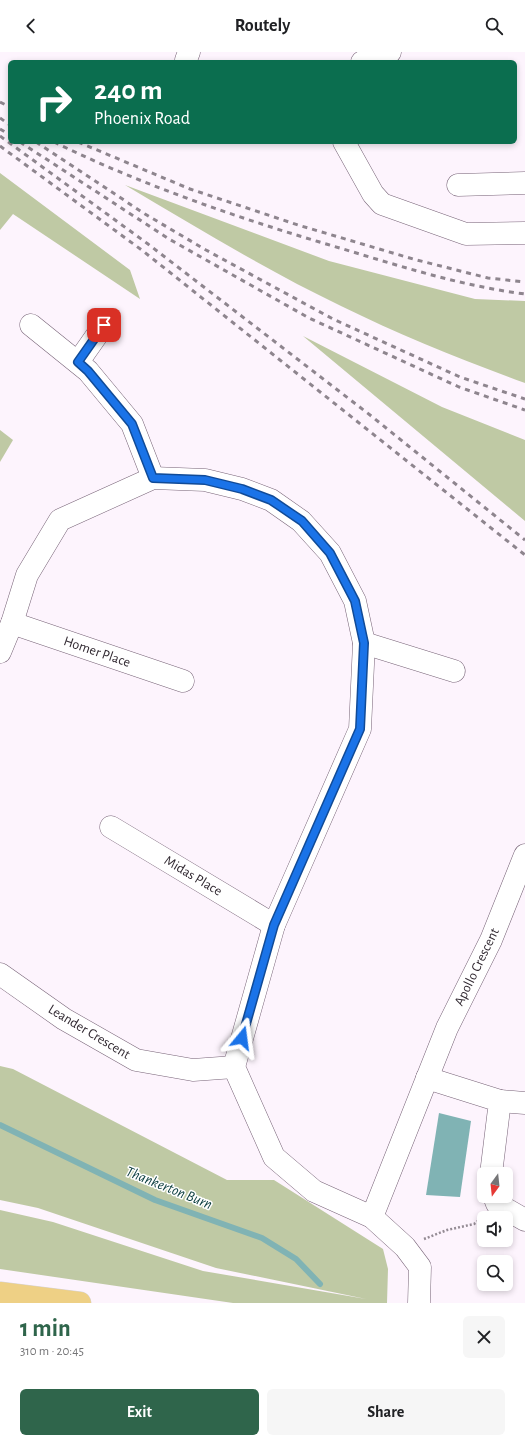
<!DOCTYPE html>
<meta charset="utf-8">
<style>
body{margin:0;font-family:"Alegreya Sans",sans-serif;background:#f6f6f6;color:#202124;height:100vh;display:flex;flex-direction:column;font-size:15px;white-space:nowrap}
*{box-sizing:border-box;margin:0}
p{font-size:13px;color:#757577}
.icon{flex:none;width:22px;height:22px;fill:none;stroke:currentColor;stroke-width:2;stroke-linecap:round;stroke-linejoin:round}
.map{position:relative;height:1251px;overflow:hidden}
.panel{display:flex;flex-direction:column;background:#fff;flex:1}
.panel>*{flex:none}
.top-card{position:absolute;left:8px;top:8px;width:509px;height:84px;border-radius:6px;box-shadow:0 2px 6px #0003;background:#0b6e4f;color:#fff;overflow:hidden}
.needle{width:26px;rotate:195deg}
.controls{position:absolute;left:477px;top:1115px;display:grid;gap:8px}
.controls a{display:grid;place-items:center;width:36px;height:36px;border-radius:6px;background:#fff;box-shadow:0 2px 6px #0003;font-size:20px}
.pin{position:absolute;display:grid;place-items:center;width:34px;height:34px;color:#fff;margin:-17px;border-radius:8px;box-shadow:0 2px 6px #0006}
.me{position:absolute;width:44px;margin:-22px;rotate:16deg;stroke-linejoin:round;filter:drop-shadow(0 0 3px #0008)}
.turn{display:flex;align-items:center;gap:14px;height:84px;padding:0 20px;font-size:18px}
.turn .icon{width:52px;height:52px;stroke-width:2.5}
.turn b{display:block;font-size:28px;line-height:34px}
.round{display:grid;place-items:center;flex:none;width:42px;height:42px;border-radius:6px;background:#f6f6f6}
.headline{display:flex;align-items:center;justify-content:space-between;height:68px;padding:0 20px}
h1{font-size:24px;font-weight:600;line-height:30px;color:#2f654b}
.action{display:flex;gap:8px;margin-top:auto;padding:8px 20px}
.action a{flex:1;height:46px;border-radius:6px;background:#2f654b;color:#fff;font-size:16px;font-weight:600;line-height:46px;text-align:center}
.action a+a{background:#f6f6f6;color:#202124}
header{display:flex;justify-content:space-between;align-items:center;height:52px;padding:0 20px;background:#fff;font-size:18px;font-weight:600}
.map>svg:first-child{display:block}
</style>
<header><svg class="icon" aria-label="back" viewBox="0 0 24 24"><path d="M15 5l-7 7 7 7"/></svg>Routely<svg class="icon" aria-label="search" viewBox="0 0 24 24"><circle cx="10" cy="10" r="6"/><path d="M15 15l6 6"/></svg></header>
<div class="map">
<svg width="525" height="1251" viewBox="0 0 525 1251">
<rect width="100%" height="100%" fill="#fdf4fd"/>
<g fill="#bfc9a4">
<path d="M 0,121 L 130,218 L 140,247 L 13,162 L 0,178 Z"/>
<path d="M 125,133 L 329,209 L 475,247 L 525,249 L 525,331 C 462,308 400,283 341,254 C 266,218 196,175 125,133 Z"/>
<path d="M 303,284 L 442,355 L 525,388 L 525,469 Z"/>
<path d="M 0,378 L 13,388 L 0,410 Z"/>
<path d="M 0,1014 L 13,1017 L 227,1128 L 274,1128 L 383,1197 L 388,1217 L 387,1251 L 233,1251 L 0,1217 L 0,1158 L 53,1170 L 203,1219 L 366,1247 L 216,1216 L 38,1156 L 0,1148 Z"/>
</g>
<path fill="#80b3b4" d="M 439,1061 L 471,1069 L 460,1145 L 426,1143 Z"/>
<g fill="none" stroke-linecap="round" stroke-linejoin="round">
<path stroke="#80b3b4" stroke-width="6" d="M 0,1073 L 155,1148 L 262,1186 L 296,1207 L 320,1232"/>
<g stroke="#786478" stroke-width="23">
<g id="minor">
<path d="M 186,8 L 189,0"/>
<path d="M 362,10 L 390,0"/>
<path d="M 344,90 L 373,142 L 382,152 L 466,182 L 525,181"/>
<path d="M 458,133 L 525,131"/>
<path d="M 31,273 L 88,319 L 132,372 L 153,426"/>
<path d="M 78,310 L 104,273"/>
<path d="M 12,571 L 183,629"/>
<path d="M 364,591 L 454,619"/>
<path d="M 0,600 L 12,571 L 27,523 L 60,468 L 153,426 L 205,428 L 242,437 L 271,448 L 301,469 L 330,501 L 355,549 L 364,591 L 360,677 L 274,873 L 234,1015 L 274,1105 L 314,1139 L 372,1165 L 405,1195 L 420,1215 L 419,1251"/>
<path d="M 111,775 L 274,873"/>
<path d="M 0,922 L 64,967 L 136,1008 L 193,1018 L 234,1015"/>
<path d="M 427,1026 L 500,1049 L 491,1122"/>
<path d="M 500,1049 L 525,1051"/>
<path d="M 494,1144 L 497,1152 L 525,1168"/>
<path d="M 372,1165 L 447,976 L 491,888 L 525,803"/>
</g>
</g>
<g stroke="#d6d4d6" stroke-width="23">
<path id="major" d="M 0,1241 L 80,1251"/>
</g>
<path stroke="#948b94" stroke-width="2.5" stroke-dasharray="2 2" stroke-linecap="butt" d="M 424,1187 L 447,1178 L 474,1172 L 482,1166"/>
<use href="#minor" stroke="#fff" stroke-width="22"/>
<use href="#major" stroke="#eed085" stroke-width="22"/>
<g stroke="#8e858e" stroke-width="3" stroke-dasharray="5 5" stroke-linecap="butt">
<path d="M 0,50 L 10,55"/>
<path d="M 0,66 L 10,73"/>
<path d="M 0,77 L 10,83"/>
<path d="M 0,84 L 148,192 L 370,363 L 525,488"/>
<path d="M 20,90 L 169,187 L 309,266 L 459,335 L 525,358"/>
<path d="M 36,90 L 145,162 L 206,198 L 333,267 L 460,325 L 525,347"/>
<path d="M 54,90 C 146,135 244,168 343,197 C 403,215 462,234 525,242"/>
<path d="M 78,90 L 190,137 L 298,173 L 413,207 L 488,226 L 525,230"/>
<path d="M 0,94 L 143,199 L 525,503"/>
</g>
</g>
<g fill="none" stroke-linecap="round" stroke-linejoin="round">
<g stroke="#114b97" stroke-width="10">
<path id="route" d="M 104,273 L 78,310 L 88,319 L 132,372 L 153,426 L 205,428 L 242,437 L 271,448 L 302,469 L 330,501 L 355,549 L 364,591 L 360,677 L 274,873 L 242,986"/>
</g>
<use href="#route" stroke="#1a73e8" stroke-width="7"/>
</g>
<g text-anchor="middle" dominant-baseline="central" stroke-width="3" stroke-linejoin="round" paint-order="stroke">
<g font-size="14" fill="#312931" stroke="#fff">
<text transform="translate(97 600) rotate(19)">Homer Place</text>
<text transform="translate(193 824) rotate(31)">Midas Place</text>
<text transform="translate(477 915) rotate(-64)">Apollo Crescent</text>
<text transform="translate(89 980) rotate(31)">Leander Crescent</text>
</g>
<g font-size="15" font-style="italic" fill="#0a3c3e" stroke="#fff">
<text transform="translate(169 1136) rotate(22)">Thankerton Burn</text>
</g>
</g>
</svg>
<div class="controls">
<a><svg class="needle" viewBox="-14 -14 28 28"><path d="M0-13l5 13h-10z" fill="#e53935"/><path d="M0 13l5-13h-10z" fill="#757577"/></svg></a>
<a><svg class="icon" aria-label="sound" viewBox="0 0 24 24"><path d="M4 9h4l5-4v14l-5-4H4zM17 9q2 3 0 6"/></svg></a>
<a><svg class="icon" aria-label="search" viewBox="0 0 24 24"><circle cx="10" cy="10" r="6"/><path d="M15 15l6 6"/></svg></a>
</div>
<div class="pin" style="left:104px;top:273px;background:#d93025"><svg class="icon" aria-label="arrive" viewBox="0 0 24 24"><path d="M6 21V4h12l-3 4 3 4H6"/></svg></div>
<svg class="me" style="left:242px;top:986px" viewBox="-20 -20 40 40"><path d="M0-17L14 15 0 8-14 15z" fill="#1a73e8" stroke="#fff" stroke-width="4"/></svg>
<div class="top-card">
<div class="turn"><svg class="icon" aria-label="right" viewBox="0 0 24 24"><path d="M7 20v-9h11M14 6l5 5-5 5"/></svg><div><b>240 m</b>Phoenix Road</div></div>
</div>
</div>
<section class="panel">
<div class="headline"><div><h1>1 min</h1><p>310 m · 20:45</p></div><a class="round"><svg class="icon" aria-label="close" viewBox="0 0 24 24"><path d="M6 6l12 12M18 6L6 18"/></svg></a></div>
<div class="action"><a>Exit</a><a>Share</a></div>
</section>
